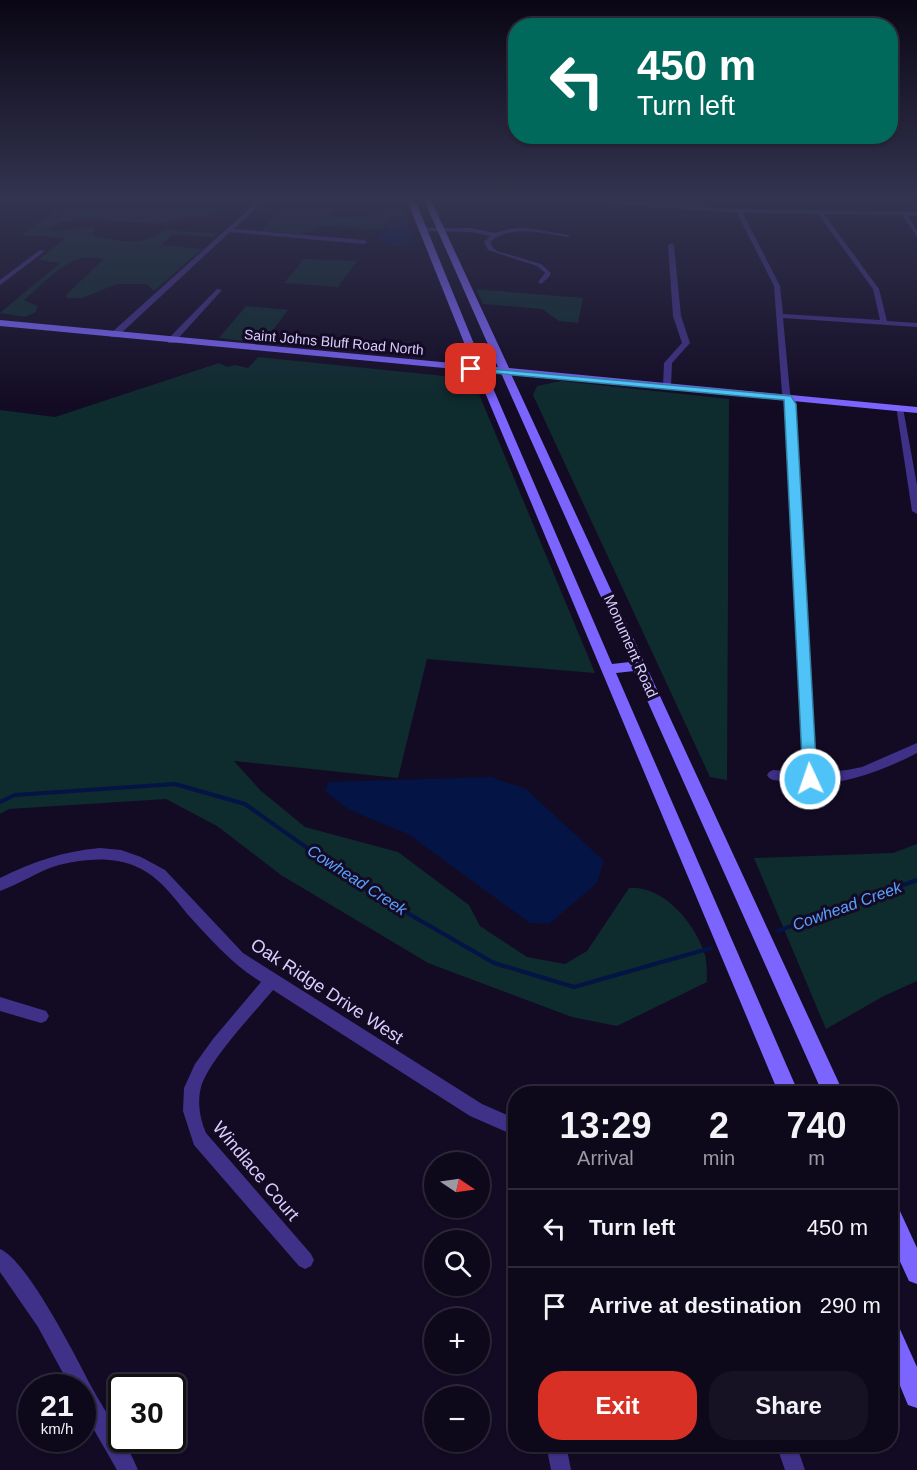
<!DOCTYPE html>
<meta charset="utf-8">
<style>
body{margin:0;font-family:Arial,sans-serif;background:#171124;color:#f1f3f6;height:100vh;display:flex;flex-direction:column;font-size:22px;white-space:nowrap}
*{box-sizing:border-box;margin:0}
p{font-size:20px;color:#9b9aa3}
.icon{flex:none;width:33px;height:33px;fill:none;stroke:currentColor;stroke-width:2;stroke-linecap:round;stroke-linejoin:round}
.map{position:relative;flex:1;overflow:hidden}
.drawer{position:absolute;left:508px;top:1086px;width:390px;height:366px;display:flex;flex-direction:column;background:#0e081b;border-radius:24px;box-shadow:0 2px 4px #0004,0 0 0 2px #2e293a}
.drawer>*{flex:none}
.top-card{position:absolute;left:508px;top:18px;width:390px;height:126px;border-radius:24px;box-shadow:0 2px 4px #0004,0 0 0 2px #2e293a;background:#00695c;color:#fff;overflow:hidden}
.needle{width:39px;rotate:103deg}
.tools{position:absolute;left:424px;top:1152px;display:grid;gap:12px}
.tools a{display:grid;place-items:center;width:66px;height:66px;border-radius:50%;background:#0e081b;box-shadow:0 2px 4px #0004,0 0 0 2px #2e293a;font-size:30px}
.speed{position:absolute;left:18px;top:1374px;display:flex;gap:12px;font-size:30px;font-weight:700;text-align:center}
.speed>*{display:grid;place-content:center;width:78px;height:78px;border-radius:50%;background:#0e081b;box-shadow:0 2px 4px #0004,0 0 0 2px #2e293a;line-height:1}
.speed small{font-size:15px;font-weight:400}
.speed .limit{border:3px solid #111;border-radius:9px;background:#fff;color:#111}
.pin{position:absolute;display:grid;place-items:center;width:51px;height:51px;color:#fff;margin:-26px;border-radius:12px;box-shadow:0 3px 9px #0006}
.me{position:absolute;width:66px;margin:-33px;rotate:357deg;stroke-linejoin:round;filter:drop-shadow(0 0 4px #0008)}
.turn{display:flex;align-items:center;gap:21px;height:126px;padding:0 30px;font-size:27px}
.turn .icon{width:78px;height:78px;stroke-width:2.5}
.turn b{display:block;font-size:42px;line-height:51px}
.eta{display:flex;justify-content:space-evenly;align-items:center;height:102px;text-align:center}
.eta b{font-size:36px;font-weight:700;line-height:42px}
.cta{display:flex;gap:12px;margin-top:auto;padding:12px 30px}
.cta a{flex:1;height:69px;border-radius:24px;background:#d93025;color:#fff;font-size:24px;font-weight:700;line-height:69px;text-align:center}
.cta a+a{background:#171124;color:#f1f3f6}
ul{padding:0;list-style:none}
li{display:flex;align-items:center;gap:18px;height:78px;padding:0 30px;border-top:2px solid #2e293a}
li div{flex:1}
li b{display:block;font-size:22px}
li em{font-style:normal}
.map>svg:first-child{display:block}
</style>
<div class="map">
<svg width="917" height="1470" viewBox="0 0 917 1470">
<rect width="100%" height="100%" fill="#130b24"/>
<g fill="#0e2b2e">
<path d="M 69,200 L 232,200 L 209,217 L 185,217 L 161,224 L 79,219 L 61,222 L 46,230 C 63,233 77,227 94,227 L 93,236 C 117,240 144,248 163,230 L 217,233 L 213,237 L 172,234 L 161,245 L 202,249 L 154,291 L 147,284 L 117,284 L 82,298 L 67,298 L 67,294 L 103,260 C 73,248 46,282 24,300 L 37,306 L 36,312 L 25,317 L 0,313 L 60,263 L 38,260 L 66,238 L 22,235 Z"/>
<path d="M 311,200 L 392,200 L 330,210 L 332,218 L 367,216 L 379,208 L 401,205 L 408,216 L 392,217 L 381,230 L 323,226 L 304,234 L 262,231 L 273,215 L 269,211 L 256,211 L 264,204 L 304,206 Z"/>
<path d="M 304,259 L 357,261 L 338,287 L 284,283 Z"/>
<path d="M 476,289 L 583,298 L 578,323 L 559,321 L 542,309 L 483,304 Z"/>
<path d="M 246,306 L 288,310 L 263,343 L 219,338 Z"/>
<path d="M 258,357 L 464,378 L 474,382 L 595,673 L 427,659 L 398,778 L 234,761 L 260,790 L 305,827 L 398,852 L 469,905 L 480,926 L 527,957 L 565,964 L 587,951 L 629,888 C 664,885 696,925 705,955 C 707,963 707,974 707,982 L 617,1026 L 572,1017 L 428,963 L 281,875 L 217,826 L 166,799 L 9,809 L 0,814 L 0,410 L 55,417 L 219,363 L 227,367 L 235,365 L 248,368 Z"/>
<path d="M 561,381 L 729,399 L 727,780 L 710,777 L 533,395 L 537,386 Z"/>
<path d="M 917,844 L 917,981 L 882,997 L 826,1029 L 754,858 L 893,853 Z"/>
</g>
<g fill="#041444">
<path d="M 396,216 L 407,218 L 408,229 L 412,229 L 413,234 L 410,239 L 415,241 L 413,244 L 397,246 L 377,241 Z"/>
<path d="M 490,777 L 526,789 L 604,861 L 597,883 L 549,924 L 530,923 L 408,834 L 349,810 L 325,791 L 329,782 Z"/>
</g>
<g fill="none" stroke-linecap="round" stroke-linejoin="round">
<g stroke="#041444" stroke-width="4">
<path d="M 0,802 L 15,795 L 175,784 L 245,804 L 364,888 L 494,963 L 574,987 L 711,948"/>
<path d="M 778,931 L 917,880"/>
</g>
<g fill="#3f3188" fill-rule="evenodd">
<path d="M 0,200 L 5,200 L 0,204 Z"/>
<path d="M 259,200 L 265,200 L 234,229 L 364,240 L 367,242 L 364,244 L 230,232 L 117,337 L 111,337 L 111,333 Z"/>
<path d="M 562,200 L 591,200 L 739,209 L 917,212 L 917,216 L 908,216 L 917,230 L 917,237 L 902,215 L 824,214 L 879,289 L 887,321 L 917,323 L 917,327 L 783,318 L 790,393 L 795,404 L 816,773 L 847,770 L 862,767 L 917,743 L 917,753 C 884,770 848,784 810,784 C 799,784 785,781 773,780 L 769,778 L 767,775 L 769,772 L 773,770 L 803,772 L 787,404 L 782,393 L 774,286 L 737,213 ZM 743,213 L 818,214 L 873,289 L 880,320 L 783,314 L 780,286 Z"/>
<path d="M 424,228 L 471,228 L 495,233 L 513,228 L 525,228 L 570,235 L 567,237 C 543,233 510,224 490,242 L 493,248 L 497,251 L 541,264 L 551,273 L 549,277 L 541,284 L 538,282 L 545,273 L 537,266 L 488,250 L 484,242 L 490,236 L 471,232 L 422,231 Z"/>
<path d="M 671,243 L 674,245 L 681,316 L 690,343 L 672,363 L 671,386 L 667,388 L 663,386 L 664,363 L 682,343 L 673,316 L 668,245 Z"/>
<path d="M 40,250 L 45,251 L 0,285 L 0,280 Z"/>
<path d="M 217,289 L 222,290 L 174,343 L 168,343 L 168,339 Z"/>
<path d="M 896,406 L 903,408 L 917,485 L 917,514 L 912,511 Z"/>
<path d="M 100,848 L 121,850 L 141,857 L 165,870 L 243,953 L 482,1104 L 516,1119 L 516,1136 L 470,1116 L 273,990 C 254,1013 209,1060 201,1087 C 197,1103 200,1119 206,1133 L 311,1254 L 314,1260 L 311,1266 L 305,1269 L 299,1266 L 194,1145 L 183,1111 L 184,1088 L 195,1064 L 213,1039 L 261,982 C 233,965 212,941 190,917 C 174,898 160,877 137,867 C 113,856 84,859 59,865 C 38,871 20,884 0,891 L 0,878 C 32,862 64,851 100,848 Z"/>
<path d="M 0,997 L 46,1011 L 49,1016 L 46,1021 L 41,1023 L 0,1011 Z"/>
<path d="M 0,1249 C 27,1260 76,1357 91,1386 C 106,1414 126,1440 138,1470 L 117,1470 L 82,1409 L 82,1388 L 71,1388 L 38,1327 L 0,1272 Z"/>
<path d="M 546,1444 L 566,1444 L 571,1470 L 551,1470 Z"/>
<path d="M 776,1444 L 796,1444 L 805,1470 L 785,1470 Z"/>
</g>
<g fill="#7c65ff" fill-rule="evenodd">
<path d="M 407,200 L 415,200 L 483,366 L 498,367 L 424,200 L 431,200 L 509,368 L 917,407 L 917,413 L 511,374 L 844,1094 L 823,1094 L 634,671 L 616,673 L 799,1094 L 779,1094 L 476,371 L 0,326 L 0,320 L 473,365 ZM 486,372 L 501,373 L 630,662 L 612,664 Z"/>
<path d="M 891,1206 L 899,1209 L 917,1248 L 917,1284 L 909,1281 L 891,1242 Z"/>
<path d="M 891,1323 L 899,1327 L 917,1367 L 917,1408 L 908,1405 L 891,1364 Z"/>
</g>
</g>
<linearGradient id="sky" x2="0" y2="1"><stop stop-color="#0a0614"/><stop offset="0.49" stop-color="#333450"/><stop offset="1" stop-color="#333450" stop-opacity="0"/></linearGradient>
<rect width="917" height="406" fill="url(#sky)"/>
<path fill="#4fc3f7" stroke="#337fa1" stroke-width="1.5" d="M 468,367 L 791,396 L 796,404 L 817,779 L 815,783 L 805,783 L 803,779 L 784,400 L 471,371 L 468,371 Z"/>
<g text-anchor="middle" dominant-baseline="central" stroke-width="6" stroke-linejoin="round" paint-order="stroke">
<g font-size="14" fill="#daceff" stroke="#130b24">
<text transform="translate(334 342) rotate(5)">Saint Johns Bluff Road North</text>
</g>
<g font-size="15" fill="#daceff" stroke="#130b24">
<text transform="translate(631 646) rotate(66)">Monument Road</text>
</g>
<g font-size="16" font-style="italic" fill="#5ca0ff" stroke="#130b24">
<text transform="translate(357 880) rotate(33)">Cowhead Creek</text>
<text transform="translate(847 906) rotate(-20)">Cowhead Creek</text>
</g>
<g font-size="18" fill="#daceff" stroke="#130b24">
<text transform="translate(327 991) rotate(33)">Oak Ridge Drive West</text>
<text transform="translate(256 1171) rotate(50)">Windlace Court</text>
</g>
</g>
</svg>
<div class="tools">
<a><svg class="needle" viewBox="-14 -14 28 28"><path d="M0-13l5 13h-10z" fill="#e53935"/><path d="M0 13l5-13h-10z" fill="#9b9aa3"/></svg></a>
<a><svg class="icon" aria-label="search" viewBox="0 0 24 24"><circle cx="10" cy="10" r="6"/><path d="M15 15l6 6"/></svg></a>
<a>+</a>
<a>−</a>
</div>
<div class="speed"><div>21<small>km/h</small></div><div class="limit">30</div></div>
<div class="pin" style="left:471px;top:369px;background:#d93025"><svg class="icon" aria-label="arrive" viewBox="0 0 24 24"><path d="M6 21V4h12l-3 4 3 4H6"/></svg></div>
<svg class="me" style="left:810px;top:779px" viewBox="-20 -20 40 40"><circle r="17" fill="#4fc3f7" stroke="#fff" stroke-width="3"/><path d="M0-11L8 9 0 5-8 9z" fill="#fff"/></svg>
<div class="top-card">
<div class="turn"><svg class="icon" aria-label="left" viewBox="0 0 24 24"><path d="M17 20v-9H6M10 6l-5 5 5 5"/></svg><div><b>450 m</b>Turn left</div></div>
</div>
<section class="drawer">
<div class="eta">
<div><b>13:29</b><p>Arrival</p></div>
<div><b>2</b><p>min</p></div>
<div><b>740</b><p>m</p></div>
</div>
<ul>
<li><svg class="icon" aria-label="left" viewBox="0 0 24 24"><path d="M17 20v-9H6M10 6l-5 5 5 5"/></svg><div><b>Turn left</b></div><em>450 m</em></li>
<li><svg class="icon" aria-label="arrive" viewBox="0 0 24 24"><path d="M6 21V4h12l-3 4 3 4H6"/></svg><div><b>Arrive at destination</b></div><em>290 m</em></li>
</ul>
<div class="cta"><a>Exit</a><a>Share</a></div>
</section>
</div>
